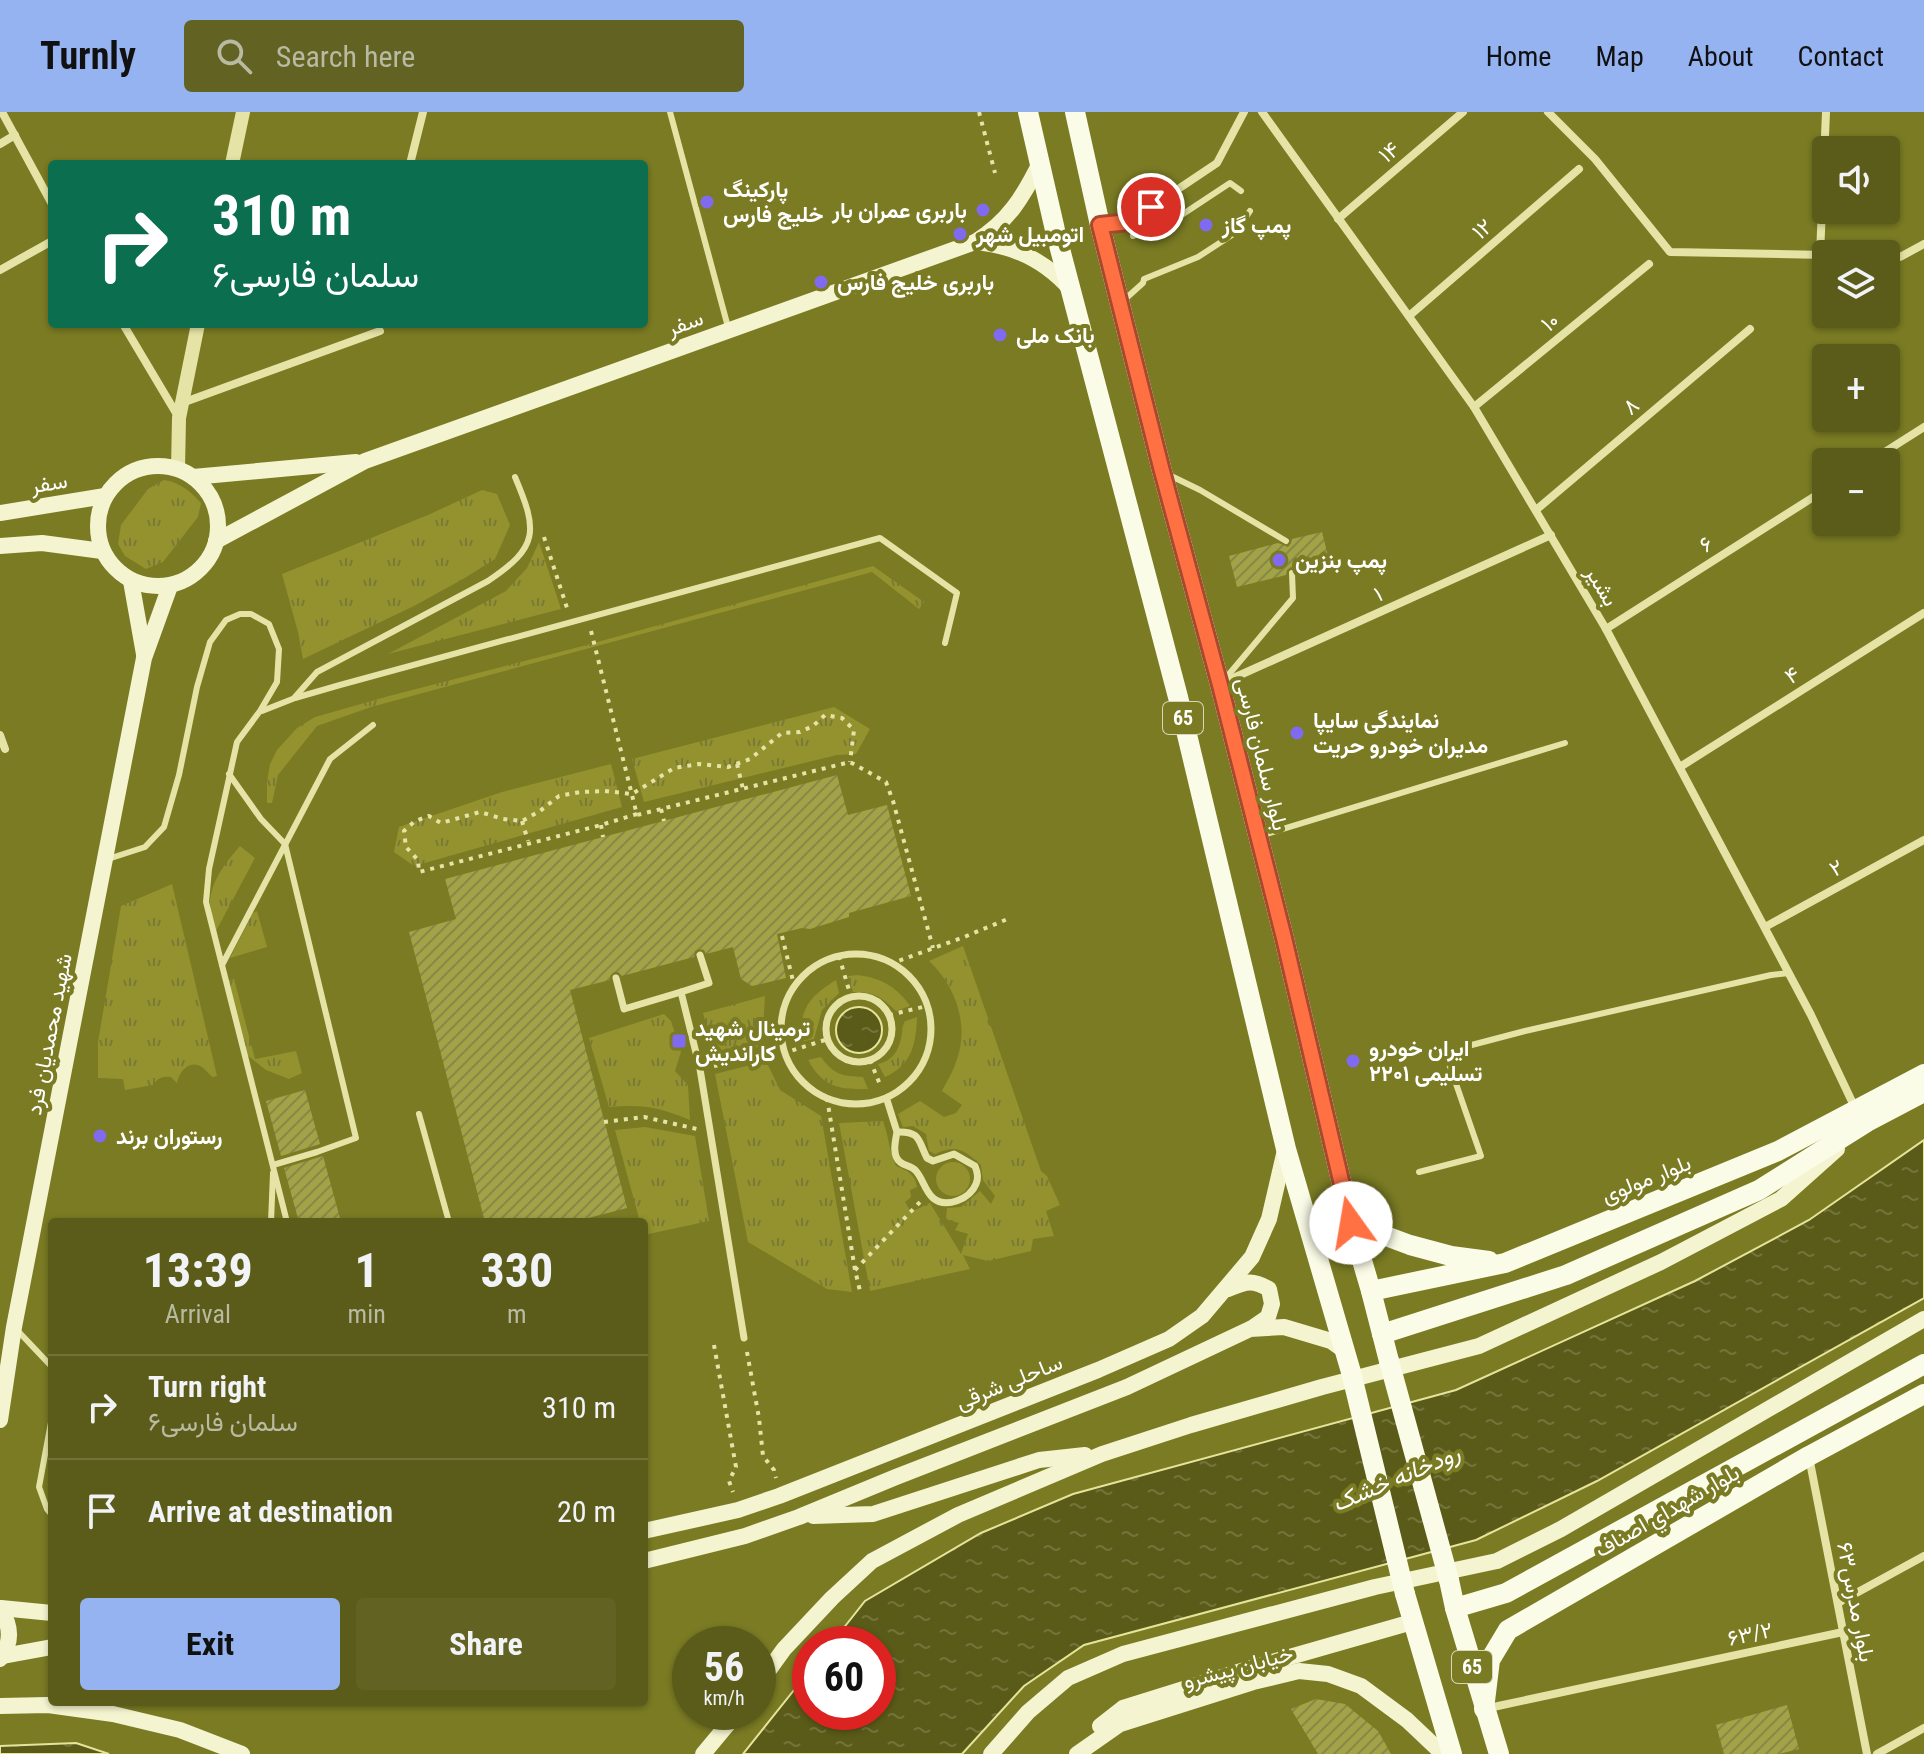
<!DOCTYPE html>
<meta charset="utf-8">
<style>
body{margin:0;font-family:"Roboto Condensed",Vazirmatn,sans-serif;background:#626223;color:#f1f3f6;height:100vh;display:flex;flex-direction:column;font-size:30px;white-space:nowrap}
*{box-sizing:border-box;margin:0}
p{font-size:26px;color:#b8baa2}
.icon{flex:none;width:44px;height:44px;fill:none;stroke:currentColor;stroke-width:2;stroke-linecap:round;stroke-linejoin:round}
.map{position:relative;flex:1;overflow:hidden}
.side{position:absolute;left:48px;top:1106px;width:600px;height:488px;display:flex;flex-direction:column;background:#5c5c1a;border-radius:8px;box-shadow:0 2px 6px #0004}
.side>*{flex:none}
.guide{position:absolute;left:48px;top:48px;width:600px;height:168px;border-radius:8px;box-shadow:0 2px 6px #0004;background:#0b6e4f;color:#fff;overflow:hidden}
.controls{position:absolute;left:1812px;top:24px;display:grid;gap:16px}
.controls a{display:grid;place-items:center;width:88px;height:88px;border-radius:8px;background:#5c5c1a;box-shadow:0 2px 6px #0004;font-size:40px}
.speed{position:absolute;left:672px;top:1514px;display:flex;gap:16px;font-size:40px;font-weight:700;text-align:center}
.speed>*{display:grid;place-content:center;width:104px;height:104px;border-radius:50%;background:#5c5c1a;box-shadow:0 2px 6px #0004;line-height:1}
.speed small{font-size:20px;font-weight:400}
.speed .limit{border:12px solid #d22;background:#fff;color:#111}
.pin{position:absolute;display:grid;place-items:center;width:68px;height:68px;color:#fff;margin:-34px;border:4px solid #fff;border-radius:50%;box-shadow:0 2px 8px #0007}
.me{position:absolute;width:88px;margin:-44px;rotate:347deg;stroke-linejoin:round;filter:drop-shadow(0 0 6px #0008)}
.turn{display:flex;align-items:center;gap:28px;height:168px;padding:0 32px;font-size:36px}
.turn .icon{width:104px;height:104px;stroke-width:2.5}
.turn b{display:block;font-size:56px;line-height:68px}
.eta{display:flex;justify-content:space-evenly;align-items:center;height:136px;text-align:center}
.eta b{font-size:48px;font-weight:700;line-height:56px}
.primary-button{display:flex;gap:16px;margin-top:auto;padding:16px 32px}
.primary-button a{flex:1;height:92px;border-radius:8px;background:#95b2f1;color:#111;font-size:32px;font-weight:700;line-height:92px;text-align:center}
.primary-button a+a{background:#626223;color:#f1f3f6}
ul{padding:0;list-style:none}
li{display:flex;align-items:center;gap:24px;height:104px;padding:0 32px;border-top:2px solid #717139}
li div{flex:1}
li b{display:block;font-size:30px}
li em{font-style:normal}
header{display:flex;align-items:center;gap:48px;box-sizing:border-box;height:112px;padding:0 40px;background:#95b2f1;color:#111}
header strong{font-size:38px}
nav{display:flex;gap:44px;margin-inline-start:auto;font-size:28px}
.search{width:560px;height:72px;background:#626223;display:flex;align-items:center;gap:20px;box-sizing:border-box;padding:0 28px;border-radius:8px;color:#b8baa2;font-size:30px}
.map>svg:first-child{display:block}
</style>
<header>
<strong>Turnly</strong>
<div class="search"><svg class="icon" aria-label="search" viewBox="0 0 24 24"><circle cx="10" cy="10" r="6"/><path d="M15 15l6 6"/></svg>Search here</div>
<nav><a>Home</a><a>Map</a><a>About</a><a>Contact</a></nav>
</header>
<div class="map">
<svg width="1924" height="1642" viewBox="0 0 1924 1642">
<defs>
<pattern id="grass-tufts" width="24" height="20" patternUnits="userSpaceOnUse" patternTransform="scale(2)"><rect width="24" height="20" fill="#93922e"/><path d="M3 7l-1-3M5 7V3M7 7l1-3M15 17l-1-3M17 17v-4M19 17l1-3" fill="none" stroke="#7a7a38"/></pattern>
<pattern id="water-ripples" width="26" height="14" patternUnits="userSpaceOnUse" patternTransform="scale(2)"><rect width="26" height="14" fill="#5a5b18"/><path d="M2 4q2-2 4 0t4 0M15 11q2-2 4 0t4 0" fill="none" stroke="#73743b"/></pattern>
<pattern id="building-hatch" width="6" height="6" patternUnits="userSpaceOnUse" patternTransform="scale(2)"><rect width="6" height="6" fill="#a2a247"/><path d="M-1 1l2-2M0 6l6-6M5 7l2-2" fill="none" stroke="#888848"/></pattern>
</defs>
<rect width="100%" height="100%" fill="#7a7b23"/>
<g fill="url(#grass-tufts)">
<path d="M 164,368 C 181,371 190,379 201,391 L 198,405 L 163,450 L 146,457 L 125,444 L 118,432 L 121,413 L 148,377 Z"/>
<path d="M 482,378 L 497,382 L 510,413 L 495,447 L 463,467 L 414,494 L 303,547 L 298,520 L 282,462 L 428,403 Z"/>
<path d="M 539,430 L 561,497 L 388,542 L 506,479 L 527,456 Z"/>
<path d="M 873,454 L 924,490 L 919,497 L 872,460 L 371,595 L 317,614 L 278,663 L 272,691 L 267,691 L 267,670 L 270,652 L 277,638 L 297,616 L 315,605 L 389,584 L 583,534 Z"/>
<path d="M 834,595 L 870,617 L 856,642 L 837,643 L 644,690 L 632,647 Z"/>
<path d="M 611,652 L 622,695 L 414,754 L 394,740 L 399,715 L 502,680 Z"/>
<path d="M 240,734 L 255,746 L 216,819 C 214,810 211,801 210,792 C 210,770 226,750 240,734 Z"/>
<path d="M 172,772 L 217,964 L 212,965 C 209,962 206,958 202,955 C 190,947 179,959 177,971 L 171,965 C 162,964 158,966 153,973 L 125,978 L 123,967 L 98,966 L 98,930 L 121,794 Z"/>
<path d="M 257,799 L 267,835 L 230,846 L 253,801 Z"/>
<path d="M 963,834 L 1041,1059 L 1047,1064 L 1060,1093 L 1046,1099 L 1054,1124 L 1033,1127 L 1031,1139 L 988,1149 L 963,1143 L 970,1157 L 870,1179 L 839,1011 L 883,1009 C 889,1025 889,1039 896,1054 C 907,1058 915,1062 917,1075 L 910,1078 L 911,1085 L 905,1090 L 911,1100 L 930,1091 L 961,1142 L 968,1122 L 955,1118 L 959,1111 L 946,1107 L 947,1096 L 961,1095 L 980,1079 L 991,1092 L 995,1084 L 983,1068 L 981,1053 C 964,1038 957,1032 935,1042 L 929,1039 L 926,1022 L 913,1014 L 903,1015 L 898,1002 L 920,989 L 944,1005 L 956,1001 L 962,993 L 942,979 C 947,969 953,960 956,950 C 970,914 956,874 929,849 Z"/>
<path d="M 858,863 C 881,866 897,875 910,894 L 896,899 C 882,885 873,879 853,880 L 848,864 Z"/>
<path d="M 234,867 L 255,947 L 296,939 L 302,961 L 289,967 L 266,958 L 247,943 L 228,869 Z"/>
<path d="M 836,868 L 839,881 L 822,898 L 814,927 L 800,930 C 801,897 807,886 836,868 Z"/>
<path d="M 765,884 L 762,934 L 715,947 L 703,901 Z"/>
<path d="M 664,902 L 671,909 L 681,940 L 675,959 L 688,973 L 690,1008 C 659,995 643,992 609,995 L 589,926 Z"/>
<path d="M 917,905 C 916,932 912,953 885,965 L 878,952 C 899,948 902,927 903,910 Z"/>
<path d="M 821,945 C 834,963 842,964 863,965 L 868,977 C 839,978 823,975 808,948 Z"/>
<path d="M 766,949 L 780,978 L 821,1004 L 852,1180 L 827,1177 L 748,1130 L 715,962 Z"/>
<path d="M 645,1015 L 695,1024 L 709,1109 L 644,1123 L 644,1110 L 640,1110 L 615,1018 Z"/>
</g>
<circle fill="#93922e" cx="953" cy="1067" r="17"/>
<g fill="url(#water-ripples)" stroke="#e6e49a" stroke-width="2">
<circle cx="859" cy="918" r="23"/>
<path d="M 1924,1028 L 1924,1186 L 1597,1369 L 1476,1428 L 1084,1533 L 1024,1574 L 962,1642 L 743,1642 L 810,1558 L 810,1600 L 878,1600 L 878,1532 L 831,1532 L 865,1489 L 981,1421 L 1073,1382 L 1456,1278 L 1695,1169 L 1809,1108 Z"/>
<path d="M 76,1631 L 109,1642 L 0,1642 L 0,1634 Z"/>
</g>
<g fill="url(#building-hatch)">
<path d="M 1322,420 L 1330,452 L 1298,460 L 1295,456 L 1291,455 L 1287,458 L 1286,463 L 1237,475 L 1229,444 L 1278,431 L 1288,435 L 1291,431 L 1292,427 Z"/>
<path d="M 837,663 L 848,703 L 887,693 L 911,784 L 849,801 L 849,805 L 810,817 L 802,816 L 777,822 L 786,866 L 752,874 L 741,867 L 733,835 L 706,842 L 704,838 L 699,837 L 695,839 L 694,845 L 622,864 L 618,860 L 614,860 L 610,864 L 610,868 L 570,878 L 627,1096 L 573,1110 L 485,1110 L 409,820 L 456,807 L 445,767 Z"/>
<path d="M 305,978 L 320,1032 L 281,1044 L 266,989 Z"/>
<path d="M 323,1044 L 341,1110 L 299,1110 L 284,1056 Z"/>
<path d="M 1316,1587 L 1345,1592 L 1378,1619 L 1391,1642 L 1318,1642 L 1291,1597 Z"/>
<path d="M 1787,1593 L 1799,1637 L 1779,1642 L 1724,1642 L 1716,1613 Z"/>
</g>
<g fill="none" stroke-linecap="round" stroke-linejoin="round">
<g stroke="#e5e4a6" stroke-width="4" stroke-dasharray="4 6" stroke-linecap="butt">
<path d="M 979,0 L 995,61"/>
<path d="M 544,425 L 567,496"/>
<path d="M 591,519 L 637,703 L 850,650 L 886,670 L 893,689 L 933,836"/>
<path d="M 737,652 L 743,677"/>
<path d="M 661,697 L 664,709"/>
<path d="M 637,702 L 601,713 L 419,760 L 418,748 L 406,735 L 404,719 L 415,709 L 429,704 L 441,711 L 480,700 L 503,707 L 522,709 L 540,699 L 559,684 L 580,680 L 605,679 L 632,682 L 674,656 L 699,652 L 728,655 L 750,647 L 782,621 L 800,620 L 813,614 L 825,603 L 842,606 L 854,618 L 850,650"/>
<path d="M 522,709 L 528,729"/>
<path d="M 601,713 L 603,725"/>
<path d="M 782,824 L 794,873"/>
<path d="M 839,844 L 851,885"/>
<path d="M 890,852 L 964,825 L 1010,806"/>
<path d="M 889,903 L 927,894"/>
<path d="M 870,948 L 881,975"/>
<path d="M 714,954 L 784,941 L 828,927"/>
<path d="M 827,986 L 855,1158 L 860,1179"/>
<path d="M 604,1010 L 644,1005 L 697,1017"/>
<path d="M 855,1158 L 920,1090"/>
<path d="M 714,1233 L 736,1355 L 729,1369 L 733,1380"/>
<path d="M 747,1240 L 759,1306 L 763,1344 L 774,1358 L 776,1366"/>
</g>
<g stroke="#e5e4a6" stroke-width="6">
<path d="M 670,0 L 728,215"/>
<path d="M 1133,124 L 1177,106 L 1230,71 L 1241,79"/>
<path d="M 1123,189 L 1143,171 L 1144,167 L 1198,145 L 1235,121 L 1250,99"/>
<path d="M 1167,362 L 1200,378 L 1286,429"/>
<path d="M 1225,567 L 1293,486 L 1292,461"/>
<path d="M 295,585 L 317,560 L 488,469 C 539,435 538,419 515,365"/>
<path d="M 262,599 L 295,586 L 340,573 L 880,426 L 957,481 L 945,531"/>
<path d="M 229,662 L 261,707 L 285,732 L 356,1026 L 317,1040 L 273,1053"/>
<path d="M 1263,723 L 1565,631"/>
<path d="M 108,747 L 145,735 L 164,715 L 179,663 L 197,575 L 210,530 L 226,508 L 240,502 L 251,502 L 269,512 L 279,537 L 277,570 L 260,599 L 237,630 L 209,757 L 206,790 L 287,1110"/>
<path d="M 222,853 L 330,647 L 373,613"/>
<path d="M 419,1002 L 449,1110"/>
<path d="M 1419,1060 L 1481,1044 L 1445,940 L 1525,919 L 1771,863 L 1789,861"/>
<path d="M 271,1110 L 273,1061"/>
<path d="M 16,1217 L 52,1255"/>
<path d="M 52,1305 L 39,1375 L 47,1397 L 52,1403"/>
</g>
<g stroke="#e5e4a6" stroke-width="7">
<circle cx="856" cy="917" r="75"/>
<path d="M 700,843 L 709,871 L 681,880 L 700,957 L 744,1226"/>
<path d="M 616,866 L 624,897 L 681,880"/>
<circle cx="859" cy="917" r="33"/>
<path d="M 887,988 L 897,1020 C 921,1019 918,1029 927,1046 L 933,1049 L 954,1042 L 975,1054 C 977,1059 979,1066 976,1072 C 970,1087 946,1097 933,1086 C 925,1079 923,1067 916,1059 C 911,1053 906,1055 900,1050 C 892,1044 895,1030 897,1020"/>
</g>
<g stroke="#e5e4a6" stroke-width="8">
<path d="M 2,0 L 52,92"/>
<path d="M 1262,0 L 1474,295 L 1606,517 L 1811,903 L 1856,998"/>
<path d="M 1548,0 L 1595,47 L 1670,140 L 1826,143"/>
<path d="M 0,32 L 15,23"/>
<path d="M 410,52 L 423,0"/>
<path d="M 1338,107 L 1463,0"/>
<path d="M 1102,113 L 1129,110 L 1217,51 L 1244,0"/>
<path d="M 1820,143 L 1826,0"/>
<path d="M 1886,145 L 1900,145 L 1924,132"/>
<path d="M 0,158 L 52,129"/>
<path d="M 1409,204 L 1579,57"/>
<path d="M 123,212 L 179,306"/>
<path d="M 182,291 L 380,219"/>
<path d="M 1474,295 L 1649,152"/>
<path d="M 1869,350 L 1924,315"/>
<path d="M 1536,398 L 1750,217"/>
<path d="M 1606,517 L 1826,377"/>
<path d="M 1220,572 L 1551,423"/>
<path d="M 0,623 L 5,637"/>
<path d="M 1680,655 L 1924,501"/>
<path d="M 1765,815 L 1924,728"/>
<path d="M 1809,1345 L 1867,1642"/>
<path d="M 1838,1491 L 1924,1444"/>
<path d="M 1484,1597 L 1843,1520"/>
<path d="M 1877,1642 L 1924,1616"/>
</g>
<g stroke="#e5e4a6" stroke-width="14">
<path d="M 232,52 L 243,0"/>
<path d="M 178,357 L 179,306 L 198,212"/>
</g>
<g stroke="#f4f4d0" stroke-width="16">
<path d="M 975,130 C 1012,133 1046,149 1071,178"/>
<circle cx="158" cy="414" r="60"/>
<path d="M 193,365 L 356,350"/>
<path d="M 0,401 L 105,384"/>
<path d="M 216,429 L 365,349 L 975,130 C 1008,110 1023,85 1040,51"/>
<path d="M 0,434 L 42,431 L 102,439"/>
<path d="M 131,469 L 144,542"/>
<path d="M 1228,1177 C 1246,1170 1251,1167 1269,1177 L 1272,1192 L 1268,1205 L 1252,1216"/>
<path d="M 0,1308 L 14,1215 L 144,546 L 170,474"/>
<path d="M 813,1404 L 873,1402 L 1039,1348 L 1085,1343"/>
<path d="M 644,1419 L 738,1398 L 779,1384 L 1098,1258 L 1169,1227 L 1202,1204 L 1252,1145 L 1269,1107 L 1285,1038"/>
<path d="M 644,1449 L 745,1424 L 799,1405 L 896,1365 L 1127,1275 L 1250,1217 L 1284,1215 L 1331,1229 L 1345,1239"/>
<path d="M 0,1496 C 11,1513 13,1530 0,1547"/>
<path d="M 1,1496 L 52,1501"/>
<path d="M 3,1544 L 52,1535"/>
<path d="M 758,1573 L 784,1537 L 832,1486 L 872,1449 L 958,1403 L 1102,1342 L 1191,1313 L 1322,1275 L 1479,1234 L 1661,1150 L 1781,1087 L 1837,1037"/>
<path d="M 0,1594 L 48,1593 L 113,1602 L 180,1618 L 242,1642"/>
<path d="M 1100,1614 L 1123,1596 L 1248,1557 L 1412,1510"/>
<path d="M 703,1642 L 738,1600"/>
<path d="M 991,1642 L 1028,1600 L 1068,1566 L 1123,1542 L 1375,1475 L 1497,1449 L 1561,1417 L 1924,1207"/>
<path d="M 1077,1642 L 1120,1612 L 1253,1570 L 1299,1559 L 1328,1562 L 1361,1574 L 1407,1608 L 1443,1642"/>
</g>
<g stroke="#fbfce7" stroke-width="20">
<path d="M 1028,0 L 1055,118 L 1178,585 L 1286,1037 L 1351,1260"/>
<path d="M 1075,0 L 1100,113 L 1162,359 L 1220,573 L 1284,826 L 1351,1111 L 1371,1179 L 1389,1249"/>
<path d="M 1351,1111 L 1410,1133 L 1451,1144 L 1489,1149"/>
<path d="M 1371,1179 L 1505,1151 L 1778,1039 L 1924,962"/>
<path d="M 1382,1222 L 1566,1163 L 1759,1078 L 1867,1010 L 1924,980"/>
<path d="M 1449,1468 L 1455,1496 L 1499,1642"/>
<path d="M 1405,1482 L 1452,1642"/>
<path d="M 1455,1496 L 1506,1481 L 1924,1252"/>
<path d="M 1484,1597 L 1490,1548 L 1508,1518 L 1809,1344 L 1924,1282"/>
</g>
<g stroke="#fbfce7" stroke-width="20">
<path d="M 1389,1249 L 1449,1468"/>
<path d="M 1351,1260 L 1405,1482"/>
</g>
</g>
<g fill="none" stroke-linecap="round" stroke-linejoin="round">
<g stroke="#a6492c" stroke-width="20">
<path id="route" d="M 1151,95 L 1129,110 L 1100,113 L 1162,359 L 1220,573 L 1284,826 L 1351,1111"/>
</g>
<use href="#route" stroke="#ff7043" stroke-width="14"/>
</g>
<g fill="#7f6af0" stroke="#7a7b23" stroke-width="3">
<circle cx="707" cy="90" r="8"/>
<circle cx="983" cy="98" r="8"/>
<circle cx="1206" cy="113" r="8"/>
<circle cx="960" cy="122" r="8"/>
<circle cx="821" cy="170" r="8"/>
<circle cx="1000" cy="223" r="8"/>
<circle cx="1279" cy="448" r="8"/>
<circle cx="1297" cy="621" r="8"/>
<rect x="671" y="921" width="16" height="16" rx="4"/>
<circle cx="1353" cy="949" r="8"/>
<circle cx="100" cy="1024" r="8"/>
</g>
<g text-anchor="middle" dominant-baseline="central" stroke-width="8" stroke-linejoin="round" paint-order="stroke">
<g fill="#7a7b23" stroke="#d7d7bd" stroke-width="2">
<rect x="1163" y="590" width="40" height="32" rx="6"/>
<rect x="1452" y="1539" width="40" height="32" rx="6"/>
</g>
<g font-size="20" font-weight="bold" fill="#fff">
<text x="1183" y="606">65</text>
<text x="1472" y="1555">65</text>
</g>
<g font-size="22" fill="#fff" stroke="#7a7b23">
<text transform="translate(1389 40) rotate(-40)">۱۴</text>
<text transform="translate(1482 117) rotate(-41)">۱۲</text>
<text transform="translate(1550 210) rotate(-39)">۱۰</text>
<text transform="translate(685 211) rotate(-20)">سفر</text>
<text transform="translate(1631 294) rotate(-40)">۸</text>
<text transform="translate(49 371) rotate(-9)">سفر</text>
<text transform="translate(1706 432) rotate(-32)">۶</text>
<text transform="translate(1602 474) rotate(59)">بشیر</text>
<text transform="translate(1378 482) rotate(-24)">۱</text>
<text transform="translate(1792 563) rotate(-32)">۴</text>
<text transform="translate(1262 642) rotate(76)">بلوار سلمان فارسی</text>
<text transform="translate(1836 756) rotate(-28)">۲</text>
<text transform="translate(49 922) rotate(-79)">شهید محمدیان فرد</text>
<text transform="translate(1646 1067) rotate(-22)">بلوار مولوی</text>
<text transform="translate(1009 1270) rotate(-22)">ساحلی شرقی</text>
<text transform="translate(1667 1399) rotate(-30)">بلوار شهداي اصناف</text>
<text transform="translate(1856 1490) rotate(79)">بلوار مدرس۶۳</text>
<text transform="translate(1750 1522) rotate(-12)">۶۳/۲</text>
<text transform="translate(1238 1555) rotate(-15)">خیابان پیشرو</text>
</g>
<g font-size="22" font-weight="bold" fill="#fff" stroke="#7a7b23" text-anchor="start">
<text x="723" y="77">پارکینگ<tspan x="723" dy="25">خلیج فارس</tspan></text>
<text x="967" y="98" text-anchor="end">باربری عمران بار</text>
<text x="1222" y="113">پمپ گاز</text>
<text x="976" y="122">اتومبیل شهر</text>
<text x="837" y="170">باربری خلیج فارس</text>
<text x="1016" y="223">بانک ملی</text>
<text x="1295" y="448">پمپ بنزین</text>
<text x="1313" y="608">نمایندگی سایپا<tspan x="1313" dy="25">مدیران خودرو حریت</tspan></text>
<text x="695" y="916">ترمینال شهید<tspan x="695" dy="25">کاراندیش</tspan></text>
<text x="1369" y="936">ایران خودرو<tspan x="1369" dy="25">تسلیمی ۲۲۰۱</tspan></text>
<text x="116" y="1024">رستوران برند</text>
</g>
<g font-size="24" font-style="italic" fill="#fff" stroke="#7a7b23">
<text transform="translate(1396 1366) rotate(-23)">رودخانه خشک</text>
</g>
</g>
</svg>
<div class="controls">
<a><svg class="icon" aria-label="sound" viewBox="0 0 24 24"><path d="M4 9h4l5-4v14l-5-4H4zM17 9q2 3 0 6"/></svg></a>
<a><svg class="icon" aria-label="layers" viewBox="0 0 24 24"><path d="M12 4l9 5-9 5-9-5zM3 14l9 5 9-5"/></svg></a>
<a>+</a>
<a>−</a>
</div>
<div class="speed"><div>56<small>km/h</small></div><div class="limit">60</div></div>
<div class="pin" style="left:1151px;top:95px;background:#d93025"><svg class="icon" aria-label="arrive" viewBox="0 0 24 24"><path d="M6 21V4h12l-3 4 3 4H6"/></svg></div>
<svg class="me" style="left:1351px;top:1111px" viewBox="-20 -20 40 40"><circle r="19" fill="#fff"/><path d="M0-13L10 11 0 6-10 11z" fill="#ff7043"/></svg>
<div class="guide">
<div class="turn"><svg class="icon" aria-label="right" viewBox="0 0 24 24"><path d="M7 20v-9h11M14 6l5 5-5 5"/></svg><div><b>310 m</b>سلمان فارسی۶</div></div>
</div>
<section class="side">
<div class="eta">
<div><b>13:39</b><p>Arrival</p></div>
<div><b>1</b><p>min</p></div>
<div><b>330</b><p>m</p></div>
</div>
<ul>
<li><svg class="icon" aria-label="right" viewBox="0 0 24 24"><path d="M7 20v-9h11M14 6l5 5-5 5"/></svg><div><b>Turn right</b><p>سلمان فارسی۶</p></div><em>310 m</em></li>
<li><svg class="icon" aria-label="arrive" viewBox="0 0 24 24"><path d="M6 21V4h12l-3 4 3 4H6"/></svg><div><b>Arrive at destination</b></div><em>20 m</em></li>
</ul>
<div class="primary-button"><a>Exit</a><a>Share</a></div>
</section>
</div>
